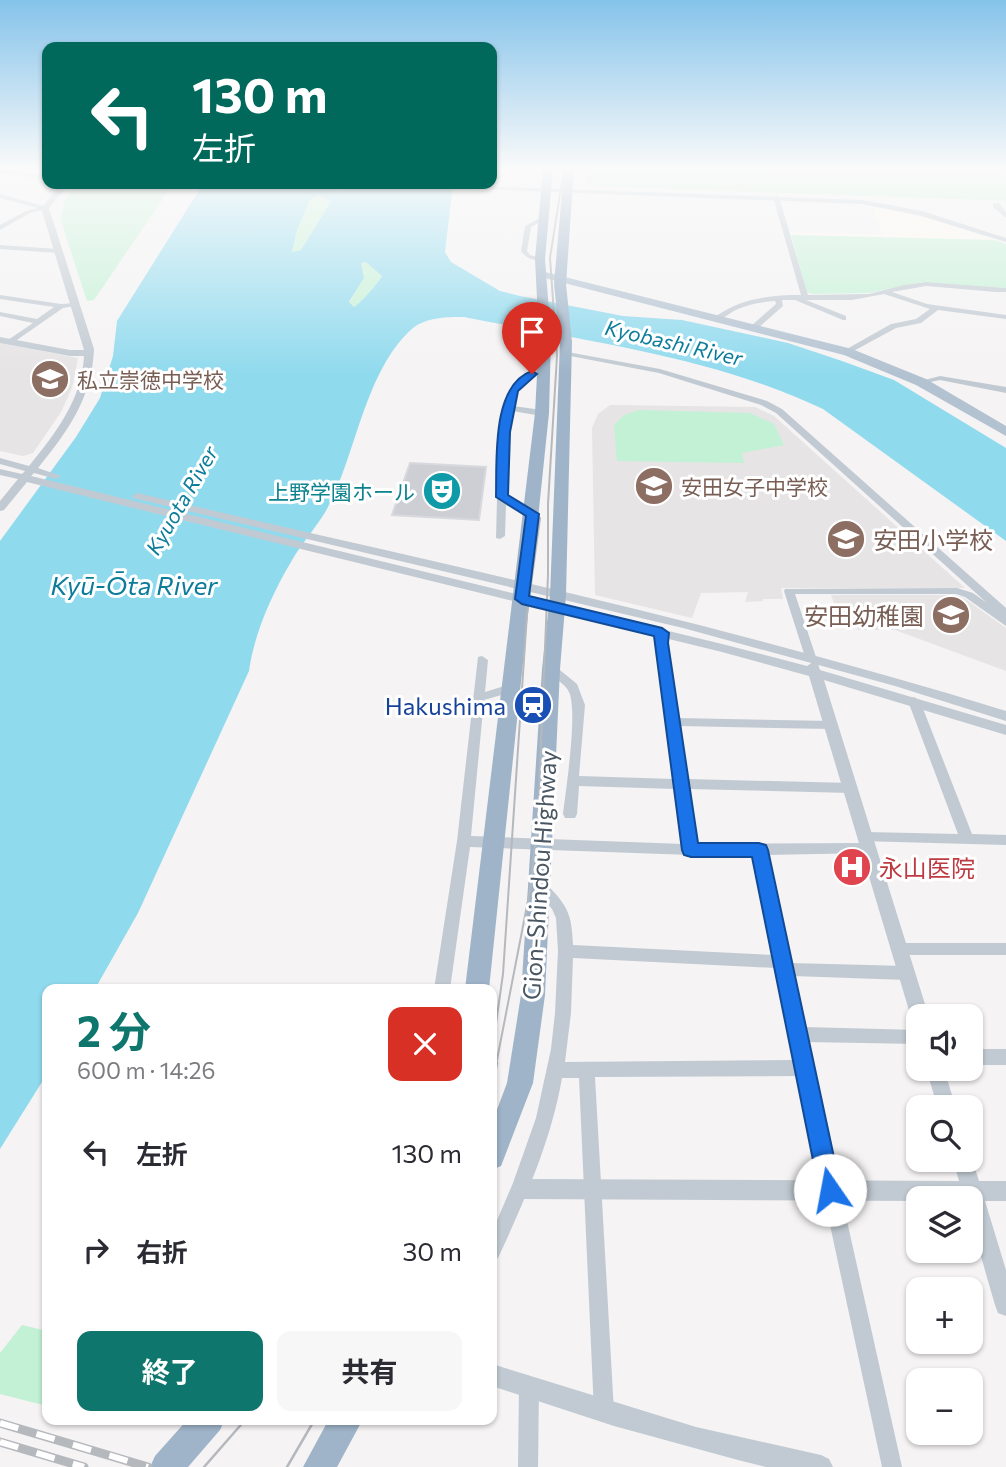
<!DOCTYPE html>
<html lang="ja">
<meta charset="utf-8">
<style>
body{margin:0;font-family:Commissioner,"Noto Sans JP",sans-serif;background:#f7f7f7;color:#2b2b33;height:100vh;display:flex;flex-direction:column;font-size:26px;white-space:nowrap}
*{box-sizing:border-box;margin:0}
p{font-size:23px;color:#7c7c81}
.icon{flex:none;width:38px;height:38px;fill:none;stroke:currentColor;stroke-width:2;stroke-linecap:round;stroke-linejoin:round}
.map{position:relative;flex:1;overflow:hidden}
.panel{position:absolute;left:42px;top:984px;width:455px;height:441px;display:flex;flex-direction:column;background:#fff;border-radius:14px;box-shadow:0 2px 5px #0004}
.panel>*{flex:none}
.guide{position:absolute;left:42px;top:42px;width:455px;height:147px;border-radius:14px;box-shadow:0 2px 5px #0004;background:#00695c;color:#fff;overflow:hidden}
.buttons{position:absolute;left:906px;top:1004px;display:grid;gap:14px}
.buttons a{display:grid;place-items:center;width:77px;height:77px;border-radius:14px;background:#fff;box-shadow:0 2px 5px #0004;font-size:35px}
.pin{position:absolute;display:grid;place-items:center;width:60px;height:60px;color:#fff;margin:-72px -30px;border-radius:50% 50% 50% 0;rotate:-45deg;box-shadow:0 0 7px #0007}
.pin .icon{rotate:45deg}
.me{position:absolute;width:77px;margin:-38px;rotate:348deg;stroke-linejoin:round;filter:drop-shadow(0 0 5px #0008)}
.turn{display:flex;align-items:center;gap:24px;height:147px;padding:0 35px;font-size:32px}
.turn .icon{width:91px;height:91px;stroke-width:2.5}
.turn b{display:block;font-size:49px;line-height:60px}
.round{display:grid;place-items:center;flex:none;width:74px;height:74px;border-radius:14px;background:#f7f7f7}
.summary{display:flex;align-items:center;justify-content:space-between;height:119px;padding:0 35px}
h1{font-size:42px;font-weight:700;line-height:52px;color:#0f766e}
.button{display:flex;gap:14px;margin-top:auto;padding:14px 35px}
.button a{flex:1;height:80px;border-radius:14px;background:#0f766e;color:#fff;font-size:28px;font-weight:700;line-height:80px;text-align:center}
.button a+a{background:#f7f7f7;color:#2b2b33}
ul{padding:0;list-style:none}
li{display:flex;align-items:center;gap:21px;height:98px;padding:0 35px}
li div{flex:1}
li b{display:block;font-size:26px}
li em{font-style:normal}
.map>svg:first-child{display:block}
</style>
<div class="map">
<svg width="1006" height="1467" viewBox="0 0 1006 1467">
<rect width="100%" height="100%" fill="#f5f3f3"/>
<path fill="#fdf9ef" d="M 871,206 L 930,219 L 995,240 L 791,235 L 790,232 L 883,235 Z"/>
<g fill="#e6e4e5">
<path d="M 0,343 L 78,358 L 72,388 L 61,412 L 33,453 L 23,456 L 0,451 Z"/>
<path d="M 610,405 L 755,407 L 774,416 L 965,588 L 781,588 L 783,599 L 763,599 L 763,601 L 745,602 L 748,592 L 701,593 L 692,618 L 595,595 L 592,428 L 598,414 Z"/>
<path d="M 831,595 L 956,595 L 964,598 L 1006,628 L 1006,671 L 895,630 L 858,630 L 852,613 L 837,612 Z"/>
</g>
<g fill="#c3f1d5">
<path d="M 587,169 L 1006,169 L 1006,201 L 593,186 L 586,183 Z"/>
<path d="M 77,184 L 173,184 L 94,300 L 87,301 L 61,221 L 64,202 Z"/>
<path d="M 318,196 L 331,201 L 301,250 L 292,252 L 297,230 L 310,200 Z"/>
<path d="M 791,235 L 995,240 L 1006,244 L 1006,288 L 923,282 L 869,293 L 812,294 L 807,292 Z"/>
<path d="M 367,262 L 382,276 C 379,282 360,304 354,307 L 349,303 L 364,278 L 361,263 Z"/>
<path d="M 639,410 L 750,413 L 774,424 L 784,445 L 742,453 L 744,463 L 617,461 L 614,425 L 624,415 Z"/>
<path d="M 22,1325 L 47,1331 L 47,1406 L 0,1394 L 0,1353 Z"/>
</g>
<path fill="#90daee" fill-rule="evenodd" d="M 203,184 L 332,184 L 339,190 L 347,184 L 453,184 L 445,252 L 451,262 L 500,291 L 520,296 L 623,316 L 682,320 L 788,343 L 842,361 L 894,380 L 1006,448 L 1006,541 L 823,409 C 712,356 584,341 464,317 C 447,317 427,317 413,328 C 365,369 356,456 327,509 C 316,528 301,544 291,562 C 272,594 254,634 249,671 L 138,913 L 95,989 L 47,989 L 47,1074 L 0,1149 L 0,541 L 76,437 L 100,398 L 113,356 L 117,321 ZM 318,196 L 331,201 L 301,250 L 292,252 L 297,230 L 310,200 ZM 366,262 L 382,276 C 379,282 360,304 354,307 L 349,302 L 364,278 L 361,263 Z"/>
<path fill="#cdcfd5" stroke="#d7d9de" stroke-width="2" d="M 410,463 L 486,467 L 479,520 L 392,515 Z"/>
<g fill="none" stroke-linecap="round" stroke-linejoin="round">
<g fill="#c1cad2" fill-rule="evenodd">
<path d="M 0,169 L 47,176 L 47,180 L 0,173 Z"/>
<path d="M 0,194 L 44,206 L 48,208 L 30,213 L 0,230 L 0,225 L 26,211 L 38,208 L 0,198 Z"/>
<path d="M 776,195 L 779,197 L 808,295 L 869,294 L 904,285 L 926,282 L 1006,288 L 1006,292 L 996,292 L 926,286 L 892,292 L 927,304 L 1006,315 L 1006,319 L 938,310 L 921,323 L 896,328 L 848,354 L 844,352 L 845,350 L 891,324 L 916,319 L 930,309 L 884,294 L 852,300 L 806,300 L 846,316 L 846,320 L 843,320 L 795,300 L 782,300 L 783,306 L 758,328 L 751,326 L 776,304 L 775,301 C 762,302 749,304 738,309 C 730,312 725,319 716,320 L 716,316 C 742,298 770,295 801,295 L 773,197 Z"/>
<path d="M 542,217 L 545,219 L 544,220 L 531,227 L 527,251 L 530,255 L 542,258 L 542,260 C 533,261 526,258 521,251 L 525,226 Z"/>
<path d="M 0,245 L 58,249 L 61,251 L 58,253 L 0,249 Z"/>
<path d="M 0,295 L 61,304 L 76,303 L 80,305 L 63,308 L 11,344 L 7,342 L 8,340 L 33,323 L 0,316 L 0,312 L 37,319 L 54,307 L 0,299 Z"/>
<path d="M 562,351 L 660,369 L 767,401 L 782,409 L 1006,608 L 1006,626 L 965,597 L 956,594 L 795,594 L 816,657 L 814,660 L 806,660 L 784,591 L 785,589 L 957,588 L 973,593 L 987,603 L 776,413 L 761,405 L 659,373 L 565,355 L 561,353 Z"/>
<path d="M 544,365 L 547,365 L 547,369 L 520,387 L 513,406 L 542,410 L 546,413 L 542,416 L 512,411 L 508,439 L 506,495 L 513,502 L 537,514 L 535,516 L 529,516 L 506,505 L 505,536 L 500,539 L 496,538 L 498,460 L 505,402 L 510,389 L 517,380 Z"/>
<path d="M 940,376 L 1006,387 L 1006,393 L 940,380 L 921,384 L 917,382 Z"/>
<path d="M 662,629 L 668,633 L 667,643 L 678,718 L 832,721 L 838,725 L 832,729 L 679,726 L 687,779 L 851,783 L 856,785 L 857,788 L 856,791 L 851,793 L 689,789 L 697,844 L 869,843 L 874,844 L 876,848 L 874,852 L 869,853 L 767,855 L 790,963 L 907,966 L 912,968 L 914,973 L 912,978 L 907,980 L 793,976 L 804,1027 L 919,1030 L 919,1044 L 807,1042 L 902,1467 L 882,1467 L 798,1076 L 595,1077 L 614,1412 L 611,1419 L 604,1422 L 597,1419 L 594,1412 L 579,1078 L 562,1078 C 551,1141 525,1200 498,1258 L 492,1261 L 492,1232 L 513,1183 L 536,1118 L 551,1049 L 555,1013 L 558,951 L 556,918 L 552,909 L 533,887 L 535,883 C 543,881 544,882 550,888 C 569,907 572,918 573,945 L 774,955 L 753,855 L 691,855 L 470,847 L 450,989 L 434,989 L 457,841 L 478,657 L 482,656 L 488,660 L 485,692 L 511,684 L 517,688 L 515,691 L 484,700 L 471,836 L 683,844 L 676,789 L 579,786 L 577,814 L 575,818 L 565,818 L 563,814 C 566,789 578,711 569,692 C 565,683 552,677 545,669 L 547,666 L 555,666 L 577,684 L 585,705 L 579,776 L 674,779 L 655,643 L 656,633 ZM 573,958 L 776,968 L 795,1060 L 565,1062 L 571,1013 Z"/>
<path d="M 914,697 L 920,701 L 972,834 L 1006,835 L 1006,845 L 861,841 L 859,837 L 861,833 L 866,832 L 958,834 L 908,701 Z"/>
<path d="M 899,943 L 1006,943 L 1006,955 L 899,955 L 894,954 L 892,949 L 894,944 Z"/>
<rect x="971" y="1049" width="35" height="16"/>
<path d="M 529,1377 L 536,1380 L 539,1387 L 538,1467 L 518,1467 L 519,1387 L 522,1380 Z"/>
</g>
<g fill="#c1cad2" fill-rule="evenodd">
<path d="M 62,184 L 69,184 L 49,208 L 94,349 C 92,398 68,431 38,468 L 61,476 L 56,479 L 34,473 L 31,476 L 722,644 L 807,666 L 813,662 L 818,664 L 820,670 L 1006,725 L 1006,735 L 824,680 L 929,1017 L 919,1017 L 919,1025 L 914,1023 L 911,1017 L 809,676 L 722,652 L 27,482 L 4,510 L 0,511 L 0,501 L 18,479 L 0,475 L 0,469 L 22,474 L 25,471 L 0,464 L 0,458 L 29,466 C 56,433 82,399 84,356 L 70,356 L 0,343 L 0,337 L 70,350 L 84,350 L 41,208 Z"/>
<path d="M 481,186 L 862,200 L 922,211 L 1006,238 L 1006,242 L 918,215 L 862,204 L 479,189 Z"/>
<path d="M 993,203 L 999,203 L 1006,212 L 1006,218 L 993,207 Z"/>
<path d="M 137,493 C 428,561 720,622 1006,711 L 1006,721 L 895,686 L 683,628 L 133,498 L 132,496 Z"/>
<path d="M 926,1069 L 944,1069 L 956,1108 L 938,1108 Z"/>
<path d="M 971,1156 L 979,1181 L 1006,1181 L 1006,1201 L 985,1201 L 1006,1270 L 1006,1316 L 998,1313 L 995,1305 L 971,1222 L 971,1199 L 919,1199 L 919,1201 L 522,1199 L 515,1196 L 512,1189 L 515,1182 L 522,1179 L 959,1181 L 953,1160 L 971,1160 Z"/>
<path d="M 492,1364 L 696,1427 L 821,1455 L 829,1459 L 833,1467 L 766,1467 L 738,1460 L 614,1426 L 492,1386 Z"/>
</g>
<path fill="#b3c2d1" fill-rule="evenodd" d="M 541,271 L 852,349 L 926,379 L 1006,426 L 1006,436 L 916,385 L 844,355 L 537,276 L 537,272 Z"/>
<g fill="#9fb4c9" fill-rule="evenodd">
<path d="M 543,169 L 553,169 L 545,259 L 551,338 L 549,413 L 489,989 L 465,989 L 535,413 L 539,338 L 535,259 Z"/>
<path d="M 564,169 L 574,169 L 566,284 L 572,342 L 566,595 L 560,669 L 545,995 L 533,1083 L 501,1166 L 492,1170 L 492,1123 L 507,1083 L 521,995 L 542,669 L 550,595 L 560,342 L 554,284 Z"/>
<path d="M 188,1419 L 225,1419 L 220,1430 L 188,1467 L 150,1467 L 155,1456 Z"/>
<path d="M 329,1419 L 363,1419 L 337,1467 L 303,1467 Z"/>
</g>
<g stroke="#b5b8bd" stroke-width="2">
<path d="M 495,1030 L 503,974 L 527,614 L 540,518"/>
<path d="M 496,1065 L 530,890 L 538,818 L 548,575 L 548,504 L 557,356 L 550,258 L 564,169"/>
</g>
<g stroke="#b5b8bd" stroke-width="2.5">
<path d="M 492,1088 L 497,1063"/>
<path d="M 204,1467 L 246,1419"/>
<path d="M 287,1467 L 315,1419"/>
</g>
<g stroke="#b5b8bd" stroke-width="9">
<g id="rail">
<path d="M 0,1423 L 148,1467"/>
<path d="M 0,1442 L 84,1467"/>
</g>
</g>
<use href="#rail" stroke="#fff" stroke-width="6" stroke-dasharray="19" stroke-linecap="butt"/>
</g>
<linearGradient id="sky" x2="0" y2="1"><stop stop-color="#85c3ea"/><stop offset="0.45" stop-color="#fafafa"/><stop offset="1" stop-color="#fafafa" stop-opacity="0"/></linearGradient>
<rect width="1006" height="374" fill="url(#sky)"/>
<path fill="#1a73e8" stroke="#114b97" stroke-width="2" d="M 532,371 L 537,374 L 518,391 L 510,432 L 508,495 L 539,514 L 529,596 L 662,628 L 669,633 L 668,643 L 698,843 L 759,843 L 766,845 L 768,850 L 841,1190 L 838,1198 L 830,1201 L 822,1198 L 819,1190 L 752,857 L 691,857 L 684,855 L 682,850 L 654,636 L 522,604 L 515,599 L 526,516 L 496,497 C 497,461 491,385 532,371 Z"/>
<defs>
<g id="school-disc" transform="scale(2.0125)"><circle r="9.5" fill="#8d6e63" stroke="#fff"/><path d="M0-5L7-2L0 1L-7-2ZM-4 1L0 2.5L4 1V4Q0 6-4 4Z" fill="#fff"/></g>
<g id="theatre-disc" transform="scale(2.0125)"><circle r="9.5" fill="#0f9aa8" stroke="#fff"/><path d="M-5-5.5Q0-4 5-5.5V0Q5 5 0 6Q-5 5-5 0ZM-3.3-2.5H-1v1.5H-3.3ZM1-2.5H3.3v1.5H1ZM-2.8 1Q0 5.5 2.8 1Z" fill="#fff"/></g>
<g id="station-disc" transform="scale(2.0125)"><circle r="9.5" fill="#1a4fb4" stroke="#fff"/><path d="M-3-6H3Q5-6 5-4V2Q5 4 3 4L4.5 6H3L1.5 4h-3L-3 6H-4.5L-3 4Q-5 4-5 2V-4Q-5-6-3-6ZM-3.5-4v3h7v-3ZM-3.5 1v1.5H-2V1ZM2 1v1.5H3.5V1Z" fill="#fff"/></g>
<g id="hospital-disc" transform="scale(2.0125)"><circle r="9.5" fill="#e0444e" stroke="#fff"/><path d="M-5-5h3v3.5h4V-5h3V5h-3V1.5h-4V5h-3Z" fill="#fff"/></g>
</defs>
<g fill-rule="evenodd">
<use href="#school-disc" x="50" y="379"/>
<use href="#school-disc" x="654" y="486"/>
<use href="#theatre-disc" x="442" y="491"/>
<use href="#school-disc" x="846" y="539"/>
<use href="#school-disc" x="951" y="615"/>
<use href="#station-disc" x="533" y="705"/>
<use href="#hospital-disc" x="852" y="867"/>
</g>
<g text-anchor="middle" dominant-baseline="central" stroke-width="6" stroke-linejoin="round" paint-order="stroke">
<g font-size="21" font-style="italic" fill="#0c7c9b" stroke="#fff">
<text transform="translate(674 342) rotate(13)">Kyobashi River</text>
<text transform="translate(181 500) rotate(-60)">Kyuota River</text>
</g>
<g font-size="21" fill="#785e54" stroke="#fff" text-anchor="start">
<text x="77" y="379">私立崇徳中学校</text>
<text x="681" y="486">安田女子中学校</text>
</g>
<g font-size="21" fill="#0d838f" stroke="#fff" text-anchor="end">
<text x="415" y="491">上野学園ホール</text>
</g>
<g font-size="24" fill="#785e54" stroke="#fff" text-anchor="start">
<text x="873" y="539">安田小学校</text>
<text x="924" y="615" text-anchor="end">安田幼稚園</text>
</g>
<g font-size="24" fill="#164399" stroke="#fff" text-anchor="end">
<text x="506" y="705">Hakushima</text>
</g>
<g font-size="24" fill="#be3a42" stroke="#fff" text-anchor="start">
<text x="879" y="867">永山医院</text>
</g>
<g font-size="24" fill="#4a5661" stroke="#fff">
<text transform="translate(539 875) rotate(-86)">Gion-Shindou Highway</text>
</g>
<g font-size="26" font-style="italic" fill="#0c7c9b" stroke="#fff">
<text x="134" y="584">Kyū-Ōta River</text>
</g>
</g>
</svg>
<div class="buttons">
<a><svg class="icon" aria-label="sound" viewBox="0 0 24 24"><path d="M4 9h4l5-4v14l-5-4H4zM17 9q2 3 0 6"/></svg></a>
<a><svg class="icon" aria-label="search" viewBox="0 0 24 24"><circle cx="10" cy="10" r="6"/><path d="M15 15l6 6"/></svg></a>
<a><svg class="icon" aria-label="layers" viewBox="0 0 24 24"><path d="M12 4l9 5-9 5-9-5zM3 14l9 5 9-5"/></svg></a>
<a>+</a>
<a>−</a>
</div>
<div class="pin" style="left:532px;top:374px;background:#d93025"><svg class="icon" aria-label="arrive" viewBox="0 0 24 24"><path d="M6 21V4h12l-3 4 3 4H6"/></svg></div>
<svg class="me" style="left:830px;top:1190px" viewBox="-20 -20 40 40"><circle r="19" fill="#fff"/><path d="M0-13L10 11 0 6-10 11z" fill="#1a73e8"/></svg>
<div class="guide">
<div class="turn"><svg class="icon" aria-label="left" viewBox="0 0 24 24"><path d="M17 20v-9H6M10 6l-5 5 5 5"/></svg><div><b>130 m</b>左折</div></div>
</div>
<section class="panel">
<div class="summary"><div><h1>2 分</h1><p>600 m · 14:26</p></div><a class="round" style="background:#d93025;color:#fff"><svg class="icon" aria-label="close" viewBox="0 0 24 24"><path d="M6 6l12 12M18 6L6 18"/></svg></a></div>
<ul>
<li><svg class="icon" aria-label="left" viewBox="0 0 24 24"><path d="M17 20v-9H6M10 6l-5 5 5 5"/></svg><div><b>左折</b></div><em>130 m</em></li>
<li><svg class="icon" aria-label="right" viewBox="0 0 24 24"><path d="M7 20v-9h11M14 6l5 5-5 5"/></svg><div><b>右折</b></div><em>30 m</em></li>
</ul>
<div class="button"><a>終了</a><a>共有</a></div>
</section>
</div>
